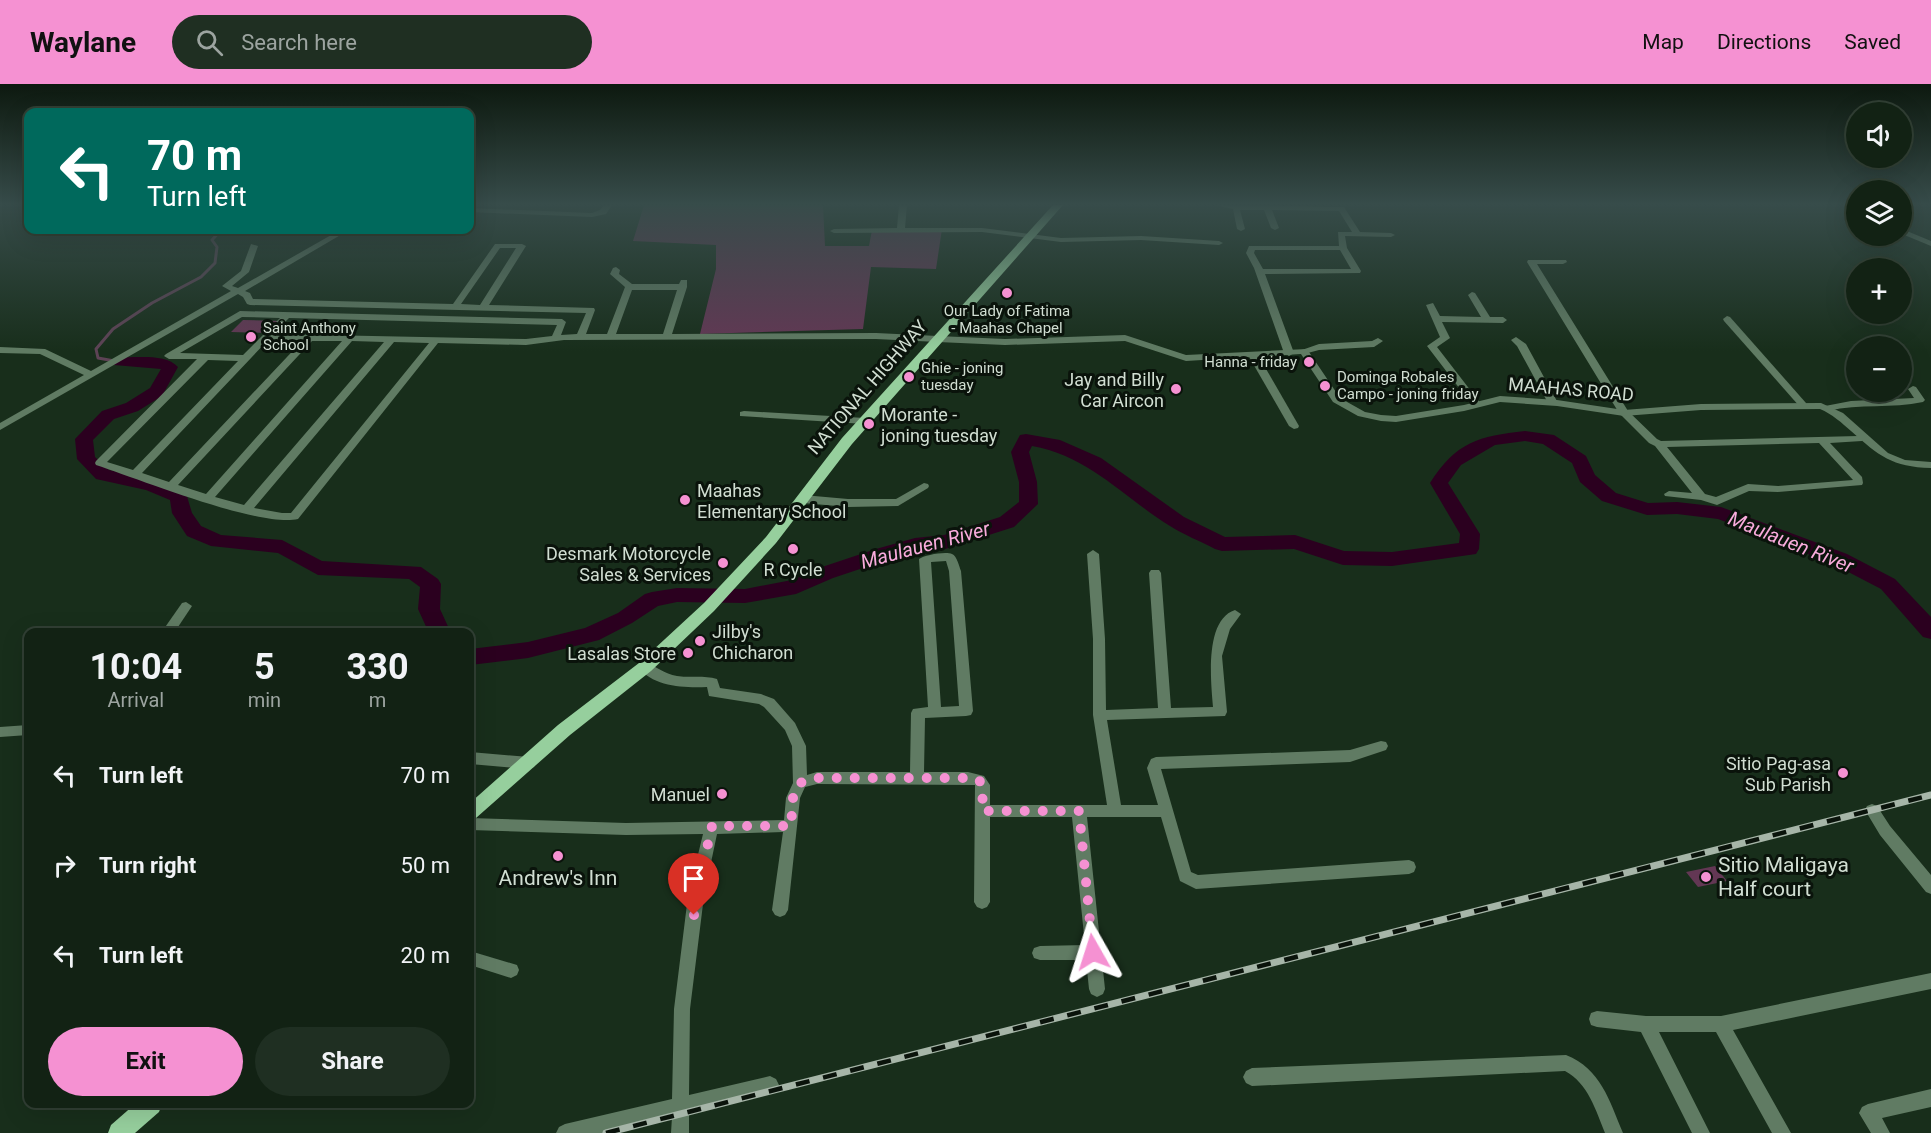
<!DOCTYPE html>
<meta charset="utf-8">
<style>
body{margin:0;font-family:Roboto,sans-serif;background:#1f2f22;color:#f1f3f6;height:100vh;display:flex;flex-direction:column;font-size:22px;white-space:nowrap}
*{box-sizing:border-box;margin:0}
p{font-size:20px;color:#9ca4a0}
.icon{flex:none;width:33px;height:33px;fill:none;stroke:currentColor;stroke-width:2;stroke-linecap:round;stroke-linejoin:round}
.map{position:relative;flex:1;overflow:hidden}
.drawer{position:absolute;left:24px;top:544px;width:450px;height:480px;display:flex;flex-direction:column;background:#122214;border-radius:12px;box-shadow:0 6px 24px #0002,0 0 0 2px #313f34}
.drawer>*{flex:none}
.top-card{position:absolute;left:24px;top:24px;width:450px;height:126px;border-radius:12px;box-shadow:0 6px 24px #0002,0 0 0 2px #313f34;background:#00695c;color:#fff;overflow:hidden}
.tools{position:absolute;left:1846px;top:18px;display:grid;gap:12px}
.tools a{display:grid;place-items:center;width:66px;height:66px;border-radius:50%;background:#122214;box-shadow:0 6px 24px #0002,0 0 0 2px #313f34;font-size:30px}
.pin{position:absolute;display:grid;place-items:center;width:51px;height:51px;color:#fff;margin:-62px -26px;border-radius:50% 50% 50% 0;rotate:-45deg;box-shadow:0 0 6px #0007}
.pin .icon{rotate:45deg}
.me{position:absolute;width:66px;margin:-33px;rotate:354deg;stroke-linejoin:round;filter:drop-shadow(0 0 4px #0008)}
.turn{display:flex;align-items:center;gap:21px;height:126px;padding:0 24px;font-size:27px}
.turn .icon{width:78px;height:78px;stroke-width:2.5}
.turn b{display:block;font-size:42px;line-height:51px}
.eta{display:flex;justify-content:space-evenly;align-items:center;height:102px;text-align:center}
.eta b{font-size:36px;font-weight:700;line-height:42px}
.action{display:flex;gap:12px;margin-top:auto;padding:12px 24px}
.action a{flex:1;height:69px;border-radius:36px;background:#f591d2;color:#111;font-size:24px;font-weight:700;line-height:69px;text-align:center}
.action a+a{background:#1f2f22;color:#f1f3f6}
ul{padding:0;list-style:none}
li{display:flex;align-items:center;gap:18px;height:90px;padding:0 24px}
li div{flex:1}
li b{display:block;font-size:22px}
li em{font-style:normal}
header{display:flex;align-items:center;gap:36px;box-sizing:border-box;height:84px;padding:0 30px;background:#f591d2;color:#111}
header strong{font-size:28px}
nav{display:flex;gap:33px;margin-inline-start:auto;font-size:21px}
.search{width:420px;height:54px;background:#1f2f22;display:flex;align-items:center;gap:15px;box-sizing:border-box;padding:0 21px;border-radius:33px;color:#9ca4a0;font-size:22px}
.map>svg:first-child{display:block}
</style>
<header>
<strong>Waylane</strong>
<div class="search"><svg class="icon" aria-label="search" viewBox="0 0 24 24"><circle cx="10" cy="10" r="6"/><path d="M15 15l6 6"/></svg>Search here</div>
<nav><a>Map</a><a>Directions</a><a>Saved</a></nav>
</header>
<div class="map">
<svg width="1931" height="1049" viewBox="0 0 1931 1049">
<rect width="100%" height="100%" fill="#182e1b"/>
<g fill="#633754">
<path d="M 644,121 L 823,121 L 825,162 L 869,162 L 872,146 L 942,145 L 936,185 L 871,183 L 863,245 L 700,250 L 716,185 L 716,161 L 633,157 Z"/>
<path d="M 243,236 L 279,237 L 268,249 L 231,248 Z"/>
<path d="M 1715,782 L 1727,797 L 1698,803 L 1686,788 Z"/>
</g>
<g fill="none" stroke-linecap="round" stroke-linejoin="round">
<path stroke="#5d4355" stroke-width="3" d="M 120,278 L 98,274 L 96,265 L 113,245 L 152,219 L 201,193 L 215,179 L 217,163 L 212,156 L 221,146"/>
<g fill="#2b001f" fill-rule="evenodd">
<path d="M 120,273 C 137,274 166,269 178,283 L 162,312 L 138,327 L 114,335 L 93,356 L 95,373 L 109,386 L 158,397 L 186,409 L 192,429 L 201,442 L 221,451 L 282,456 L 322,477 L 421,483 L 438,495 L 441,500 L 440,525 L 451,549 L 429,549 L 418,525 L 420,503 L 409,495 L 318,491 L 278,469 L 211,462 L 187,452 L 172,429 L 170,416 L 146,406 L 96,395 L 77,375 L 75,355 L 102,327 L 126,319 L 150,304 L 161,285 L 114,281 L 112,278 Z"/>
<path d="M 1525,347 L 1554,351 L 1586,372 L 1595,391 L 1616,409 L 1648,419 L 1677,418 L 1721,423 L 1847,470 L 1895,495 L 1931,533 L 1931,555 L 1923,553 L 1881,505 L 1833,480 L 1718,435 L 1677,430 L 1647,431 L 1602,417 L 1580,398 L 1572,379 L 1543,360 L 1525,357 L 1495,361 L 1461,381 L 1448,399 L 1480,450 L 1479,465 L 1476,470 L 1392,482 L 1343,481 L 1294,465 L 1222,467 L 1215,465 C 1200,457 1184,451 1170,442 C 1123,413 1089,372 1032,362 L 1029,368 L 1037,398 L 1038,420 L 1014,443 L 945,465 L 915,468 L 890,475 L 833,494 L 796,510 L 745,519 L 677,518 L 658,522 L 632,539 L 599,556 L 528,574 L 470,581 L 470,565 L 528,558 L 585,544 L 618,529 L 645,510 L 652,508 L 677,504 L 745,505 L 792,496 L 819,484 L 876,465 L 915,454 L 944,451 L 1000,433 L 1019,418 L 1019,398 L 1011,368 L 1020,351 L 1026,350 L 1060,356 L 1101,374 L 1184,433 L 1225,453 L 1295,451 L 1344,467 L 1392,468 L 1459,459 L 1460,450 L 1430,399 C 1456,358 1479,352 1525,347 Z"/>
</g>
<g fill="#607b63" fill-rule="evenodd">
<path d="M 604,121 L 612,121 L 606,130 L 592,133 L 470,128 L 470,124 L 592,129 L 600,126 Z"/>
<path d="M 899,121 L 907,121 L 905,144 L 982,144 L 1061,154 L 1141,152 L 1219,157 L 1223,159 L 1219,161 L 1141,156 L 1061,158 L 982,148 L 834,149 L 830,147 L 834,145 L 897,144 Z"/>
<path d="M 1216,121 L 1341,123 L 1344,123 L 1360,148 L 1391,149 L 1395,151 L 1391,153 L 1345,152 L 1347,164 L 1361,187 L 1360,189 L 1265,190 L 1294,269 L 1289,272 L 1284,269 L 1254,184 L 1246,169 L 1249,162 L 1339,162 L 1338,148 L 1352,148 L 1339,127 L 1272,126 L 1279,144 L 1275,146 L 1271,144 L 1264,126 L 1240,126 L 1245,145 L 1241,147 L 1237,145 L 1233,125 ZM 1255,166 L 1340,166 L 1351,185 L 1263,185 L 1254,169 Z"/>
<path d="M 1841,121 L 1851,121 L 1857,123 L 1857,128 Z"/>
<path d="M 1902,145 L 1931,157 L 1931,162 L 1902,150 Z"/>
<path d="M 340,146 L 349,146 L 245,207 L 250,209 L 253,215 L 453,220 L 495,160 L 522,160 L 526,162 L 489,221 L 594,224 L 595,226 L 586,250 L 607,250 L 625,203 L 610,190 L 613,184 L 616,183 L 620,186 L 619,190 L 632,200 L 679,200 L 681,196 L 687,196 L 687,203 L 672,250 L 876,249 L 938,252 L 943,255 L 938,258 L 876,255 L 564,256 L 526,261 L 438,259 L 298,435 C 260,444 139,395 96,381 L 95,379 L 96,377 L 197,275 L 169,275 L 164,272 L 166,270 L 240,227 L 562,235 L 566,238 L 561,251 L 577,250 L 586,229 L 250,221 L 247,220 L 243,213 L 238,210 L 0,346 L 0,339 L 84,291 L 40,270 L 0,269 L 0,263 L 45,265 L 91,287 L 231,207 L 222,202 L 241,187 L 251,160 L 258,162 L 249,188 L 232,202 L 238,204 ZM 500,164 L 516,164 L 480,221 L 461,220 ZM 632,206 L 677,206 L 663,250 L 616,250 ZM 242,233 L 280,234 L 243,271 L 180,269 ZM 289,234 L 557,241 L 552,252 L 526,255 L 273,250 ZM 268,256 L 303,256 L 169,398 L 142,389 ZM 312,257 L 342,257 L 206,410 L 178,401 ZM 352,257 L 384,258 L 244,421 L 215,413 ZM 394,258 L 429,259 L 291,429 L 282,429 L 254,424 ZM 208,276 L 238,277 L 133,386 L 107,378 Z"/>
<path d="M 1528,176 L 1566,176 L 1567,178 L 1563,180 L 1537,180 L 1628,327 L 1657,355 L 1661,357 L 1858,352 L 1862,353 L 1862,357 L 1830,359 L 1862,393 L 1863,399 L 1862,401 L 1778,408 L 1749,407 L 1717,421 L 1701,416 L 1665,412 L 1664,410 L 1669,407 L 1692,409 L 1655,362 L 1649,359 L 1619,329 L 1527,178 ZM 1819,359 L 1853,396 L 1778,402 L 1748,400 L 1716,413 L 1705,410 L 1667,363 Z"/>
<path d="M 1472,208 L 1475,209 L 1490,233 L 1503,233 L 1507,236 L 1503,239 L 1442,238 L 1450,254 L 1437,263 L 1481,320 L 1476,323 L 1473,322 L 1427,262 L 1440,253 L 1426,221 L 1433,219 L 1440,232 L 1481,233 L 1468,211 Z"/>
<path d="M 1727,232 L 1730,233 L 1806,319 L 1806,323 L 1800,323 L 1724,237 L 1723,235 Z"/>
<path d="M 1516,253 L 1526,260 L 1558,319 L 1556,321 L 1550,321 L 1548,319 L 1517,262 L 1511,256 Z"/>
<path d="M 1378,254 L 1383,257 L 1374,263 L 1319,266 L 1304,270 L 1299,267 L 1319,260 L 1372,257 Z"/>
<path d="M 1253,268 L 1258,271 L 1299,342 L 1298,344 L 1294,345 L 1289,342 L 1248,271 Z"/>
<path d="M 1913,302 L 1916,303 L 1925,316 L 1923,318 C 1892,325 1860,319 1828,327 L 1823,324 L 1825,322 L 1851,317 L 1914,314 L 1908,305 Z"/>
<path d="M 744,327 L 865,334 L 870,337 L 865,340 L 740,332 L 740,328 Z"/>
<path d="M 924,399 L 928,400 L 929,402 L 928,404 L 898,422 L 848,423 L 803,419 L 798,415 L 803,411 L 848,415 L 896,415 Z"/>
<path d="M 1093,466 L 1099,470 L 1105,555 L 1106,626 L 1158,624 L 1149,489 L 1151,486 L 1159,486 L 1161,489 L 1171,624 L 1213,623 C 1211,598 1204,536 1235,526 L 1241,530 L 1230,545 L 1222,572 L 1227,628 L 1225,632 L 1107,636 L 1121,721 L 1158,721 L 1147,684 L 1151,675 L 1156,673 L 1350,666 L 1381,657 L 1386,658 L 1388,662 L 1386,666 L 1350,678 L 1161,685 L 1191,788 L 1198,791 L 1409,776 L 1414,778 L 1416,783 L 1414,788 L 1409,790 L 1196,805 L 1180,797 L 1161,733 L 1087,733 L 1105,905 L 1103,910 L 1097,913 L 1091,910 L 1089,905 L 1086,876 L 1040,876 L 1034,874 L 1032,869 L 1034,864 L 1040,862 L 1085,861 L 1072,733 L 990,733 L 990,818 L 987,823 L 982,825 L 977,823 L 974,818 L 975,701 L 817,700 L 805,703 L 800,714 L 788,826 L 785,831 L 780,833 L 775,831 L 772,826 L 783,748 L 717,750 L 704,812 L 690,925 L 689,1011 L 770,992 L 776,995 L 779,1001 L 776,1007 L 689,1029 L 689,1049 L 671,1049 L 672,1033 L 603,1049 L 556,1049 L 559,1043 L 565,1040 L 672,1015 L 674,925 L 688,812 L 703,750 L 626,751 L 470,746 L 470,734 L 626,739 L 784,736 L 786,714 L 793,699 L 792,662 L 785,646 L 764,623 L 759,620 L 709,612 L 707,603 C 685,604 652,603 639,583 L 641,580 L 645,578 C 656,582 664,590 677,592 C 690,594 704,591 717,595 L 720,604 L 761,610 L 774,615 L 795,639 L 806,662 L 807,691 L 817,688 L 910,688 L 911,629 L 913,625 L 928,623 L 919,475 C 924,471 946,467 952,470 C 957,472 959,482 961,487 L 973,627 L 971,631 L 966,632 L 925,634 L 924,688 L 968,688 L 984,692 L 990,701 L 990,721 L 1107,721 L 1093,631 L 1093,555 L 1087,470 ZM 946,477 L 949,487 L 959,622 L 941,623 L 931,478 Z"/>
<path d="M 186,518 L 192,522 L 174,549 L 161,549 L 182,519 Z"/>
<path d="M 28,641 L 28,651 L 0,653 L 0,643 Z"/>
<path d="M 470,668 L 529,673 L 534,675 L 536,679 L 534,683 L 529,685 L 470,680 Z"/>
<path d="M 1872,720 L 1877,722 L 1890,742 L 1931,791 L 1931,810 L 1926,808 L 1880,751 L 1865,726 L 1867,722 Z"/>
<path d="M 470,867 L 517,881 L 519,886 L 517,891 L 511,894 L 470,881 Z"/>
<path d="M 1931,889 L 1931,905 L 1733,946 L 1791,1049 L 1772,1049 L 1716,948 L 1659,948 L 1710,1049 L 1692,1049 L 1641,948 L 1597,943 L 1591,941 L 1589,935 L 1591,929 L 1597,927 L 1646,932 L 1721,932 Z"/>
<path d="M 1566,971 C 1601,985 1609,1016 1623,1049 L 1605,1049 C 1596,1027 1588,999 1565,987 L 1252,1002 L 1246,999 L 1243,993 L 1246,987 L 1252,984 Z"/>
<path d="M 1931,1005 L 1931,1023 L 1882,1034 L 1890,1049 L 1871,1049 L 1859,1029 L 1862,1023 L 1868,1020 Z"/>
</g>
<path fill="#607b63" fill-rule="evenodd" d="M 1125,251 L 1186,271 L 1307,265 L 1340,314 L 1365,328 L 1381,331 L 1396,332 L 1464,321 L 1500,312 L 1557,316 L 1624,326 L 1701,320 L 1821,319 L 1843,329 L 1888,369 L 1905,376 L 1931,378 L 1931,384 C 1892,383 1879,372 1851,347 C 1842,339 1832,330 1820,325 L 1701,326 L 1624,332 L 1557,322 L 1500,318 L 1464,327 L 1396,338 L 1381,337 L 1358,332 L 1333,318 L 1301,270 L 1186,277 L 1125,257 L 1005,261 L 938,258 L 933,255 L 938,252 L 1005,255 Z"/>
<g fill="#96cf9d" fill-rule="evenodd">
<path d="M 1053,121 L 1063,121 L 852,360 L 776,459 L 714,527 L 651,587 L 570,651 L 476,734 L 470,736 L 470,719 L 558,641 L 639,579 L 704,519 L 766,453 L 842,354 Z"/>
<path d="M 135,1020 L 162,1020 L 159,1028 L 135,1049 L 108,1049 L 111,1041 Z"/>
</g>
<g stroke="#a6b5a8" stroke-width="7">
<path id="rail" d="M 606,1049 L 1931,711"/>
</g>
<use href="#rail" stroke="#0a130b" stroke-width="4.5" stroke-dasharray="14" stroke-linecap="butt"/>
</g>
<linearGradient id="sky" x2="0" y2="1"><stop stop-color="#0d190f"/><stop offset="0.45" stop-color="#374c4a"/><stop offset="1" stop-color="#374c4a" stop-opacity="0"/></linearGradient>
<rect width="1931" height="267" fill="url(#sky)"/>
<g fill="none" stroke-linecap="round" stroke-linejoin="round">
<path stroke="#f591d2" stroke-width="10" stroke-dasharray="0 18" d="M 694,831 L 696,812 L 712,742 L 791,742 L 793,714 L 800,699 L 817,694 L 968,694 L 979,696 L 982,701 L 983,727 L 1079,727 L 1093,868"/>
</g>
<g fill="#f591d2" stroke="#0a130b" stroke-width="2">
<circle cx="1007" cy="209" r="6"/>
<circle cx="251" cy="253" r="6"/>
<circle cx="1309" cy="278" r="6"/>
<circle cx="909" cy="293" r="6"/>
<circle cx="1325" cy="302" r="6"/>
<circle cx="1176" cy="305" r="6"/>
<circle cx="869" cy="340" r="6"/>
<circle cx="685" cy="416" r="6"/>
<circle cx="793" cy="465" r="6"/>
<circle cx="723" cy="479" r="6"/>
<circle cx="700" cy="557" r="6"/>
<circle cx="688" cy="569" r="6"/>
<circle cx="1843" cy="689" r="6"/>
<circle cx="722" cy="710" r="6"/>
<circle cx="558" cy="772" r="6"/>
<circle cx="1706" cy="793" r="6"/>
</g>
<g text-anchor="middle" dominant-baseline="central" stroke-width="6" stroke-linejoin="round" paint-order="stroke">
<g font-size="15" fill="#d1ded2" stroke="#0a130b" text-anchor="start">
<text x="1007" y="227" text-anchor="middle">Our Lady of Fatima<tspan x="1007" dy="17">- Maahas Chapel</tspan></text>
<text x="263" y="244">Saint Anthony<tspan x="263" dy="17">School</tspan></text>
<text x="1297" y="278" text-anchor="end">Hanna - friday</text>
<text x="921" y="284">Ghie - joning<tspan x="921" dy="17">tuesday</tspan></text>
<text x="1337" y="293">Dominga Robales<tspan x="1337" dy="17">Campo - joning friday</tspan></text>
</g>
<g font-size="18" fill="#d1ded2" stroke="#0a130b" text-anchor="end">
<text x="1164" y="295">Jay and Billy<tspan x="1164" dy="21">Car Aircon</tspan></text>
<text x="881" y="330" text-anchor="start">Morante -<tspan x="881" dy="21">joning tuesday</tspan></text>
<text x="697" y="406" text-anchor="start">Maahas<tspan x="697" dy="21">Elementary School</tspan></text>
<text x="711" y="469">Desmark Motorcycle<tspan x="711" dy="21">Sales &amp; Services</tspan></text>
<text x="793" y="485" text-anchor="middle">R Cycle</text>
<text x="712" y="547" text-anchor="start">Jilby's<tspan x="712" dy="21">Chicharon</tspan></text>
<text x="676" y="569">Lasalas Store</text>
<text x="1831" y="679">Sitio Pag-asa<tspan x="1831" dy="21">Sub Parish</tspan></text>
<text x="710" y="710">Manuel</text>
</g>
<g font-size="18" fill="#d1ded2" stroke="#0a130b">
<text transform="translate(867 303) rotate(-49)">NATIONAL HIGHWAY</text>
<text transform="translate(1571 305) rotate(5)">MAAHAS ROAD</text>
</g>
<g font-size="20" font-style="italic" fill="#f9abdc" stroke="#0a130b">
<text transform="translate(1791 458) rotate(22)">Maulauen River</text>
<text transform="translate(925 461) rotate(-15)">Maulauen River</text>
</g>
<g font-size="21" fill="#d1ded2" stroke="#0a130b" text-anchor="start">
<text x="1718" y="781">Sitio Maligaya<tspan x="1718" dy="24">Half court</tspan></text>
<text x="558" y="794" text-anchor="middle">Andrew's Inn</text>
</g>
</g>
</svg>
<div class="tools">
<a><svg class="icon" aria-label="sound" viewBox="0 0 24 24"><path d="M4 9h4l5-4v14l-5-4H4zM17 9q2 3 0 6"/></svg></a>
<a><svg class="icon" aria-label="layers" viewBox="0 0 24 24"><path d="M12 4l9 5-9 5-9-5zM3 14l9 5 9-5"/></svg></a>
<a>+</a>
<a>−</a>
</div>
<div class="pin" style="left:694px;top:831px;background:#d93025"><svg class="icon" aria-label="arrive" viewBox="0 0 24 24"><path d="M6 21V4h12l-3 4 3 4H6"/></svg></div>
<svg class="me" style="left:1093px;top:868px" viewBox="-20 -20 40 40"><path d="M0-17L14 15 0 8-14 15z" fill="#f591d2" stroke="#fff" stroke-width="4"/></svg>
<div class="top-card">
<div class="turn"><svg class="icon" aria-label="left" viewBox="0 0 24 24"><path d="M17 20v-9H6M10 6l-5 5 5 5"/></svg><div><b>70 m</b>Turn left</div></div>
</div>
<section class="drawer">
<div class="eta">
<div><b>10:04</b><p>Arrival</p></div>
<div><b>5</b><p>min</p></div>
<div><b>330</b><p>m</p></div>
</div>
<ul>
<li><svg class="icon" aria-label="left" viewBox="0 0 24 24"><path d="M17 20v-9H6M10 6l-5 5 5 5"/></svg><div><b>Turn left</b></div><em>70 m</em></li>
<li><svg class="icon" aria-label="right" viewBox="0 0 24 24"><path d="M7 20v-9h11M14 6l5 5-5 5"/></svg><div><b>Turn right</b></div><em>50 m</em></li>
<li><svg class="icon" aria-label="left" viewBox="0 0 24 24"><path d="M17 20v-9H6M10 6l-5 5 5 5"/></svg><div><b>Turn left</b></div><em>20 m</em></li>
</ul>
<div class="action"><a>Exit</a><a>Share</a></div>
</section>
</div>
